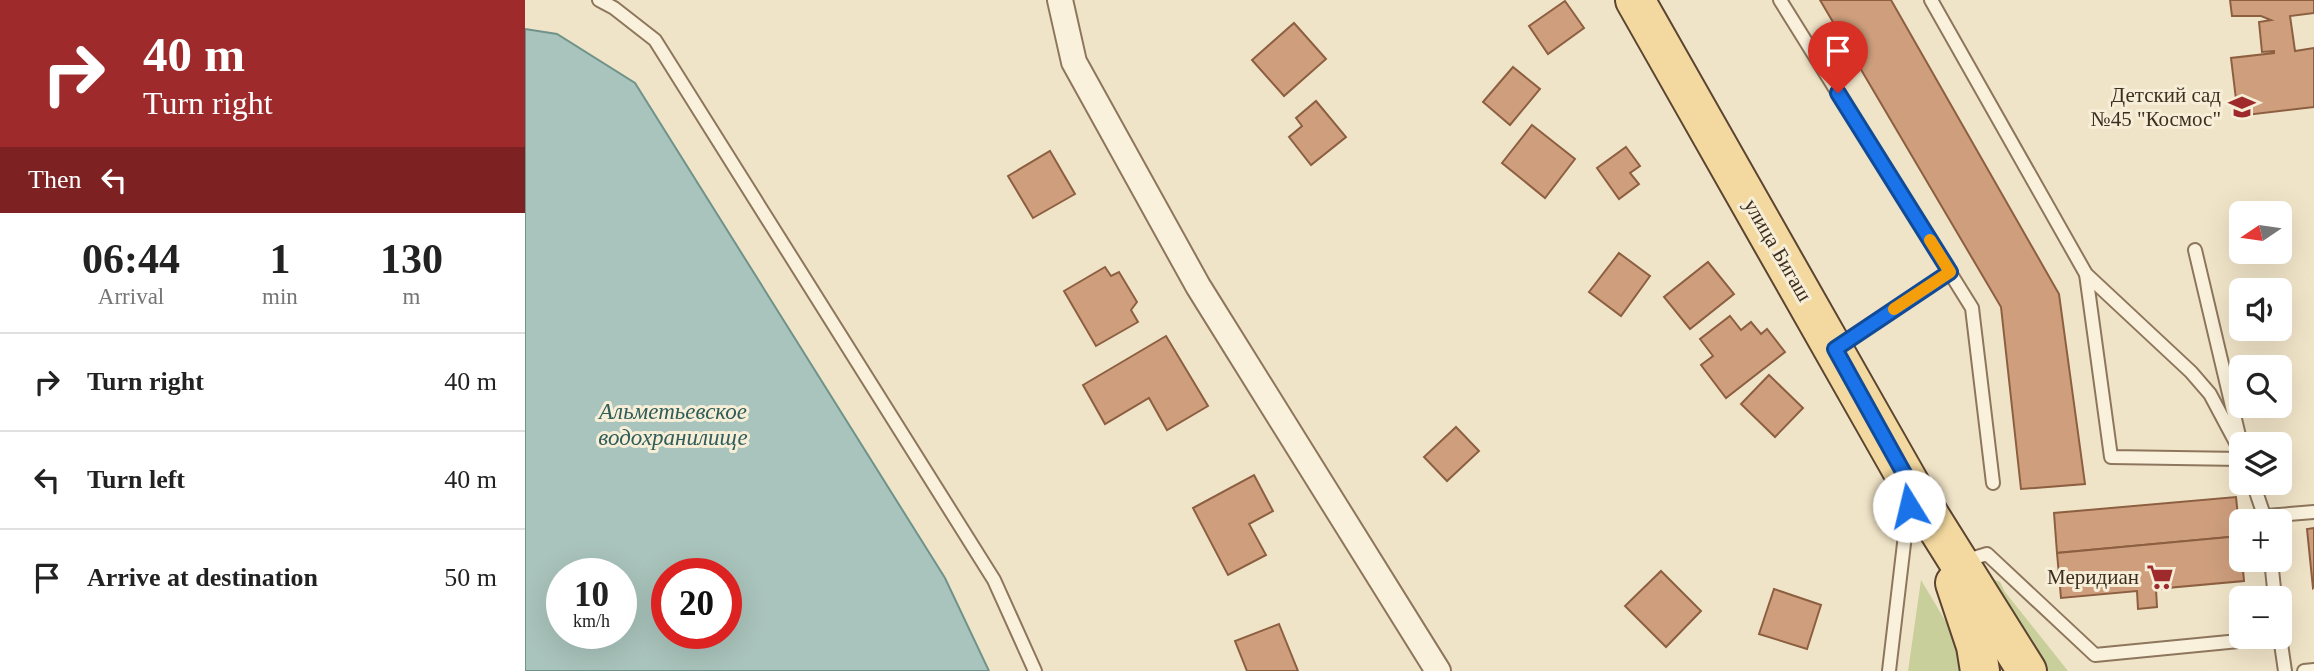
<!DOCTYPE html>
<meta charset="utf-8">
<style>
body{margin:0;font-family:"Times New Roman",serif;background:#f6f6f6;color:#222;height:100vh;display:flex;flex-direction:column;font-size:26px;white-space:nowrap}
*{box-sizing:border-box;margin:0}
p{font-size:23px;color:#767676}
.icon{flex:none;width:38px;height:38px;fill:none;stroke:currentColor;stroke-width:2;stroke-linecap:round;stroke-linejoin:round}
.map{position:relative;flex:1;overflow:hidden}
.sheet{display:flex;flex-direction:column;background:#fff;width:525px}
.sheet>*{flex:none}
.banner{background:#9e2a2b;color:#fff;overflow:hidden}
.needle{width:46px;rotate:257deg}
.controls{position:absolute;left:1704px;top:201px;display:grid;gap:14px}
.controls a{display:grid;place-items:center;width:63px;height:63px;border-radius:10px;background:#fff;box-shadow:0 7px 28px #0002;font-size:35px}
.speed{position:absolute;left:21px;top:558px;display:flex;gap:14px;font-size:35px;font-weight:700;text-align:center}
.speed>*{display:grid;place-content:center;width:91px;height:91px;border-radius:50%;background:#fff;box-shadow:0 7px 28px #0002;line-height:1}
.speed small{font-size:18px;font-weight:400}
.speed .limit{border:10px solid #d22;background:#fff;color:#111}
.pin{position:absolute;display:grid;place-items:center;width:60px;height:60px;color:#fff;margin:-72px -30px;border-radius:50% 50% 50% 0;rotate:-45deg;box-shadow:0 0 7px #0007}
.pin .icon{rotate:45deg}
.me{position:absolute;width:77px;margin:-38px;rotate:351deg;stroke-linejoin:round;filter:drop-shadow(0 0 5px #0008)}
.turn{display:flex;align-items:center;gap:24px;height:147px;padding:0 28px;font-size:32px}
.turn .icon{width:91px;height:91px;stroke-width:2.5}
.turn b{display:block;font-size:49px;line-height:60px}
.then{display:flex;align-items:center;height:66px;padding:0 28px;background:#0003;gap:14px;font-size:26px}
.eta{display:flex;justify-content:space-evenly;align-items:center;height:119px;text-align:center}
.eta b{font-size:42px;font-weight:700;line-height:49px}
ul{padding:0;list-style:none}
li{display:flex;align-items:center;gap:21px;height:98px;padding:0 28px;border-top:2px solid #e0e0e0}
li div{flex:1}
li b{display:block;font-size:26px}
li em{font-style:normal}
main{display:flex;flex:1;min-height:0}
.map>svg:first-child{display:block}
</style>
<main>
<section class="sheet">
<div class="banner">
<div class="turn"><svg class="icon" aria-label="right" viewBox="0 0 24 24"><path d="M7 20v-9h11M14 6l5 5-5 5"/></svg><div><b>40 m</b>Turn right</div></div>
<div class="then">Then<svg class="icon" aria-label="left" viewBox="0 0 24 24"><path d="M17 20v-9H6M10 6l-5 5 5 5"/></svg></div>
</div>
<div class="eta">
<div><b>06:44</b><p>Arrival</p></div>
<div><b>1</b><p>min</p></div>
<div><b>130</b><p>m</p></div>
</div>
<ul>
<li><svg class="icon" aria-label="right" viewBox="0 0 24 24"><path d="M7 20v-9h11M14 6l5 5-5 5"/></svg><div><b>Turn right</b></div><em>40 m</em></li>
<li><svg class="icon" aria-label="left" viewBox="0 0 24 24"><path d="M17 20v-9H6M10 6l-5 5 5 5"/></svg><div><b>Turn left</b></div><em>40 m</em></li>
<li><svg class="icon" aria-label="arrive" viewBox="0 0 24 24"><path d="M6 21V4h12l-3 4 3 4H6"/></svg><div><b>Arrive at destination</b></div><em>50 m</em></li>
</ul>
</section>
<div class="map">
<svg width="1789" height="671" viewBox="0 0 1789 671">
<rect width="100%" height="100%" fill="#f0e4c8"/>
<g fill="#c9cf9b">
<path d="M 1465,578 L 1475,582 L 1480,592 L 1543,671 L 1520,671 Z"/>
<path d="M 1396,580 L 1445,662 L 1446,671 L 1383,671 Z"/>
</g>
<path fill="#a9c4bc" stroke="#6f938a" stroke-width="2" fill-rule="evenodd" d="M 0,29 L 32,34 L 110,83 L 420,578 L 464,671 L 0,671 ZM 37,574 L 96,574 L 96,634 L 37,634 ZM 201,574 L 201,634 L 142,634 L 142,574 Z"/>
<g fill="#cf9f7d" stroke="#8d5f41" stroke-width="2">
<path d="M 1295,0 L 1366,0 L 1534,294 L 1560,484 L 1496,489 L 1476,307 Z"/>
<path d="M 1705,0 L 1789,0 L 1789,13 L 1765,16 L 1770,51 L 1789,48 L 1789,107 L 1713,116 L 1706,58 L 1749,53 L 1749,51 L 1737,52 L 1734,22 L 1746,20 L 1736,16 L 1707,16 Z"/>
<path d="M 1040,1 L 1059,28 L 1023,54 L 1004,26 Z"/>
<path d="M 769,23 L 801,59 L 759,96 L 727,60 Z"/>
<path d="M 988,67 L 1015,89 L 985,125 L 958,102 Z"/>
<path d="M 791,101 L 821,137 L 786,165 L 764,137 L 777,126 L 771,118 Z"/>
<path d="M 1007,125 L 1050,159 L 1020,198 L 977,163 Z"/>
<path d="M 1101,147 L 1115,166 L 1105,173 L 1114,184 L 1094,199 L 1072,168 Z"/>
<path d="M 525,151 L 550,194 L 508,218 L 483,176 Z"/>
<path d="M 1094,253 L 1125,276 L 1096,316 L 1064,292 Z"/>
<path d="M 1183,262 L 1209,294 L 1165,329 L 1139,297 Z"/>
<path d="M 580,267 L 586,276 L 594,272 L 612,302 L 606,310 L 613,322 L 571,346 L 539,291 Z"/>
<path d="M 1205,316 L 1216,330 L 1226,322 L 1236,334 L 1242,329 L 1260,352 L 1201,398 L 1176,365 L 1188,356 L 1175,339 Z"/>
<path d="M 641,336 L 683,406 L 642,430 L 624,398 L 580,424 L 558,385 Z"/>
<path d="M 1244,375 L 1278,408 L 1250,437 L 1216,404 Z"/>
<path d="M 931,427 L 954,451 L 922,481 L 899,457 Z"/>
<path d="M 729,475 L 748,511 L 724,524 L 741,555 L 703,575 L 668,508 Z"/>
<path d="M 1711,497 L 1715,536 L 1532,553 L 1529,513 Z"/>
<path d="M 1789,528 L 1789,587 L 1788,588 L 1782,529 Z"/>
<path d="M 1715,536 L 1719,581 L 1631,589 L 1632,607 L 1613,609 L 1612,591 L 1536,598 L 1532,553 Z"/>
<path d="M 1136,571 L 1176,611 L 1141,647 L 1100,606 Z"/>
<path d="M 1249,589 L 1296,605 L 1282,649 L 1234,634 Z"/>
<path d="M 754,624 L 773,671 L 722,671 L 710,641 Z"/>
</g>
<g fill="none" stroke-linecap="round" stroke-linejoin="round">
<g stroke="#8d765c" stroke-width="16">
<g id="service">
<path d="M 74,0 L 89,8 L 130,40 L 469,580 L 510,671"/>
<path d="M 1255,0 L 1447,308 L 1468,483"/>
<path d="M 1406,0 L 1561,274 L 1666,372 L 1685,394 L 1717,454"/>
<path d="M 1670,250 L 1715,440"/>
<path d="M 1561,274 L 1586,457 L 1717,459"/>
<path d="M 1313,347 L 1425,272"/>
<path d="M 1728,483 L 1741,521"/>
<path d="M 1741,516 L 1789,512"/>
<path d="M 1746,560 L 1750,598"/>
<path d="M 1439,561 L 1462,554 L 1570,655 L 1755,637 L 1760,671"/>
<path d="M 1364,671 L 1384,501"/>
<path d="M 1779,671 L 1789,670"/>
</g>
</g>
<g stroke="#8d765c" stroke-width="28">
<path id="minor" d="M 535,0 L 549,62 L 673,286 L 913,671"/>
</g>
<g stroke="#5b4430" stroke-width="42">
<g id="primary">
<path d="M 1110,0 L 1386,486 L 1502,671"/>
<path d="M 1430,583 L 1451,646 L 1455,671"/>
</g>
</g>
<use href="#service" stroke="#faf1dc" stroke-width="12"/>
<use href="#minor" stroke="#faf1dc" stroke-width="24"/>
<use href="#primary" stroke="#f3d9a0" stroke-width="38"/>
</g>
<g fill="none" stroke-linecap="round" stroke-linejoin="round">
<g stroke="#114b97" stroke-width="18">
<path id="route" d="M 1313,93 L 1425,272 L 1310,349 L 1386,486 L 1384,506"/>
</g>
<use href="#route" stroke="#1a73e8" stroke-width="12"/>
<path stroke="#f59e0b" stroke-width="12" d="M 1369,309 L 1425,272 L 1405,240"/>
</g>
<defs>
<g id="school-bare" transform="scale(2.1)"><path d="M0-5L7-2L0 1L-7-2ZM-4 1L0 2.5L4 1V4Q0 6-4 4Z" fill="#9e2a2b" stroke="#f7eed8" stroke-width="2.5" paint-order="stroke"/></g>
<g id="supermarket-bare" transform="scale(2.1)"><path d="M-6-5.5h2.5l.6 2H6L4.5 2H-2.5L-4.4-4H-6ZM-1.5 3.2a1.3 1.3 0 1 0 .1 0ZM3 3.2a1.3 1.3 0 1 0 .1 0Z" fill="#9e2a2b" stroke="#f7eed8" stroke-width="2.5" paint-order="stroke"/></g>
</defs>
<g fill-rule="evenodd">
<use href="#school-bare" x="1717" y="107"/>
<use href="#supermarket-bare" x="1635" y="577"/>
</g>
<g text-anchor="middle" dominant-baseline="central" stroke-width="6" stroke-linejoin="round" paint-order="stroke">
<g font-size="21" fill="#3d2e20" stroke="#f7eed8" text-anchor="end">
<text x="1696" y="95">Детский сад<tspan x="1696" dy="24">№45 "Космос"</tspan></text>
<text x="1614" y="577">Меридиан</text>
</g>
<g font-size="21" fill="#3d2e20" stroke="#f7eed8">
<text transform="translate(1253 250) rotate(60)">улица Бигаш</text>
</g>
<g font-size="23" font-style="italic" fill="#2f5d5a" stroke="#f7eed8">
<text x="148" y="411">Альметьевское<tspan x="148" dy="26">водохранилище</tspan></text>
</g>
</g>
</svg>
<div class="controls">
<a><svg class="needle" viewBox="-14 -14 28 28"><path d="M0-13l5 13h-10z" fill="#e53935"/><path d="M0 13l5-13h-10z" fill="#767676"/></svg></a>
<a><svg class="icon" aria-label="sound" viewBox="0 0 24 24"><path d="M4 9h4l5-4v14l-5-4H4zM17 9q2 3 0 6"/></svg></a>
<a><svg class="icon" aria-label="search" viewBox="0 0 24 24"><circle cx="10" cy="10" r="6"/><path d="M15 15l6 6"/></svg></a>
<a><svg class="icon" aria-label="layers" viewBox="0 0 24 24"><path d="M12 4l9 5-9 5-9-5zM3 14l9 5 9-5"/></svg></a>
<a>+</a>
<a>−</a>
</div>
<div class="speed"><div>10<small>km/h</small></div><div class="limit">20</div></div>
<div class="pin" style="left:1313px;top:93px;background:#d93025"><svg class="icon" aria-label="arrive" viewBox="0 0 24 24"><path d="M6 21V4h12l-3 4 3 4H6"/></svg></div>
<svg class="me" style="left:1384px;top:506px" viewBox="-20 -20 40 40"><circle r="19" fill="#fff"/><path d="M0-13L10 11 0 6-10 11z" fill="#1a73e8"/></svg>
</div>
</main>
